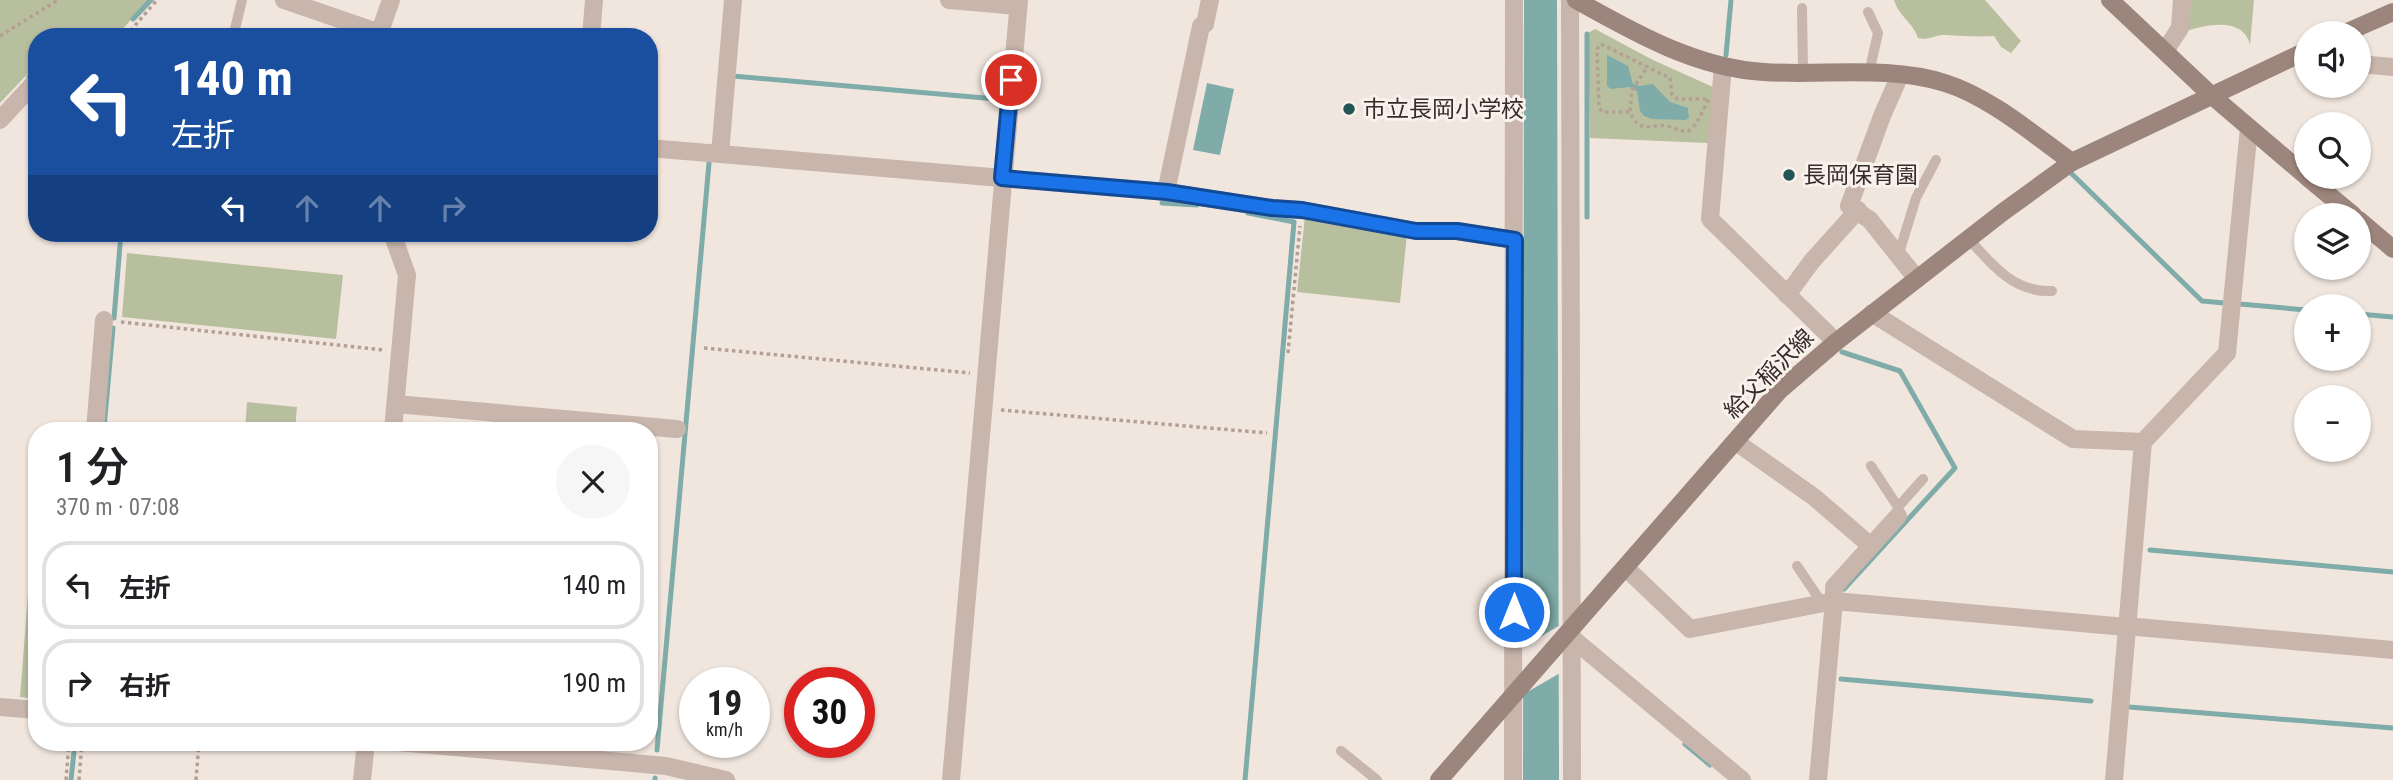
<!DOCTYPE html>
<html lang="ja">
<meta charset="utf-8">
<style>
body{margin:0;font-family:"Roboto Condensed","Noto Sans JP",sans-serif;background:#f6f6f6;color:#202124;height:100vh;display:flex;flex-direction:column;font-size:26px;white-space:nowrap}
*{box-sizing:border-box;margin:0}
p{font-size:23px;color:#757577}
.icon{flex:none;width:38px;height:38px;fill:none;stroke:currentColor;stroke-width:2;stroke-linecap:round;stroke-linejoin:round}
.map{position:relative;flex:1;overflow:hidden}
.side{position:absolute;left:28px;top:422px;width:630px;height:329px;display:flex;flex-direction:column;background:#fff;border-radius:28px;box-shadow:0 2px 5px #0004}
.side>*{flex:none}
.hud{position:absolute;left:28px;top:28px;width:630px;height:214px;border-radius:28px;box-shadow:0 2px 5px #0004;background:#1a4fa0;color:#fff;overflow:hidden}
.tools{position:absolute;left:2294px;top:21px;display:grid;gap:14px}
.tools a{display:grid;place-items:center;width:77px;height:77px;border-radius:50%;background:#fff;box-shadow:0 2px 5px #0004;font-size:35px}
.speed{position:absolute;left:679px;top:667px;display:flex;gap:14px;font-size:35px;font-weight:700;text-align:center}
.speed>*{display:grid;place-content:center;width:91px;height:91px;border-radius:50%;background:#fff;box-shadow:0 2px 5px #0004;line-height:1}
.speed small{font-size:18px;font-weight:400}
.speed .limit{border:10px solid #d22;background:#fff;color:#111}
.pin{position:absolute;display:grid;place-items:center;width:60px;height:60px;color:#fff;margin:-30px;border:4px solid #fff;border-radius:50%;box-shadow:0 2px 7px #0007}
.me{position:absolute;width:77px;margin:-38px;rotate:0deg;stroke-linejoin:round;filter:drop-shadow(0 0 5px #0008)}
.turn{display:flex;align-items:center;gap:24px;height:147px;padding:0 28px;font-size:32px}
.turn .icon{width:91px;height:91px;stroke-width:2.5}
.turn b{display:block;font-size:49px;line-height:60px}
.lanes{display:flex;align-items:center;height:66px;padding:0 28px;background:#0003;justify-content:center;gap:35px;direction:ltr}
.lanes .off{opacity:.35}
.round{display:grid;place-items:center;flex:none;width:74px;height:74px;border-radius:37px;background:#f6f6f6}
.summary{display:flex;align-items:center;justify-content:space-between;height:119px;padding:0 28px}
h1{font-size:42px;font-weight:600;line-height:52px}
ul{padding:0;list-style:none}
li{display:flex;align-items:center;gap:21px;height:88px;margin:0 14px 10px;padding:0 14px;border:4px solid #e0e0e0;border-radius:28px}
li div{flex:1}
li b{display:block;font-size:26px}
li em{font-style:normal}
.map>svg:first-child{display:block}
</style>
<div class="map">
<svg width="2393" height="780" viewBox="0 0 2393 780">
<rect width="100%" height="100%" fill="#f1e6de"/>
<g fill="#b8bf9f">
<path d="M 0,0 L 149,0 L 118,34 L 83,33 L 71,29 L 63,37 L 37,37 L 37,64 L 0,103 Z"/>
<path d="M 1894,0 L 1985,0 L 2021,41 L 2011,53 L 2001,47 L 1994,36 C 1978,37 1963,36 1946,35 C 1936,34 1927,41 1918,38 C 1913,22 1899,17 1894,0 Z"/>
<path d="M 2189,0 L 2254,0 L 2250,45 C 2244,17 2206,24 2187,31 Z"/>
<path d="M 1595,29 L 1653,60 L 1713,87 L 1708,143 L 1590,138 L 1588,33 Z"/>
<path d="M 1305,216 L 1407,234 L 1400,303 L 1297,292 Z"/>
<path d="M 127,253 L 343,275 L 336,339 L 122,317 Z"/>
<path d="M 247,402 L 297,407 L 295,430 L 245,430 Z"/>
<path d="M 33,530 L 37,530 L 37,699 L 20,697 Z"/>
</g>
<g fill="#7faca9">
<path d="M 1524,0 L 1557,0 L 1559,780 L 1523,780 Z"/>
<path d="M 1607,55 L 1628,66 L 1633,84 L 1639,86 L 1653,84 L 1670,102 L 1688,108 L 1689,118 L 1686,120 L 1652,119 L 1644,116 L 1640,111 L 1637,91 L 1629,87 L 1611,89 L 1607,86 Z"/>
<path d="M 1207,83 L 1234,89 L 1220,155 L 1193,150 Z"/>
</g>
<path fill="#f1e6de" d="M 1562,624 L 1562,672 L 1520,696 L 1520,649 Z"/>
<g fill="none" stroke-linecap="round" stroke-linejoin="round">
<g stroke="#7faca9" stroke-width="5">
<path d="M 133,19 L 151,0"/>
<path d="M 1587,34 L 1587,217"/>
<path d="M 67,37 L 79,37"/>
<path d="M 1726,55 L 1731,0"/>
<path d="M 733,76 L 996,99"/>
<path d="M 29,77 L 37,69"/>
<path d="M 2072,174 L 2202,301 L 2224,303"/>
<path d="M 1162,203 L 1197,205"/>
<path d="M 2240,304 L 2306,310"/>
<path d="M 2359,314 L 2393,317"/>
<path d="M 114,318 L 121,233"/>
<path d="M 1842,352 L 1900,371 L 1955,468 L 1844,589"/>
<path d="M 104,428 L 113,328"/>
<path d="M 2150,550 L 2393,572"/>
<path d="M 1841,679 L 2091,701"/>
<path d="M 2129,707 L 2393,728"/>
<path d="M 1685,744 L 1710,765"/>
<path d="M 657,750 L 709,163"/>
<path d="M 71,780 L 75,742"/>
<path d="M 655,780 L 655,778"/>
<path d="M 1245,780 L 1294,222 L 1248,213"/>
</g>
<g stroke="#b49f95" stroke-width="3.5" stroke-dasharray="3.5 3.5" stroke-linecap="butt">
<path d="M 0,36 L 58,0"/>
<path d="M 126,36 L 157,0"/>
<path d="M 1601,44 L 1670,78 L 1672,95 L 1678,99 L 1709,99 L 1696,124 L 1689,131 C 1679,132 1676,128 1667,126 C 1649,123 1641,136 1630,112 L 1602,112 L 1599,107 L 1597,49 Z"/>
<path d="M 1630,111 L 1632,90 L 1648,66"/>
<path d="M 121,322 L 384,350"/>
<path d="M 704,348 L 970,373"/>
<path d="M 1288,353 L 1300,226"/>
<path d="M 1001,410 L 1267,433"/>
<path d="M 66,780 L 69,742"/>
<path d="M 79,780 L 82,742"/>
<path d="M 196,780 L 199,742"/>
</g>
<g stroke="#c8b5ab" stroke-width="10">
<path d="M 1802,8 L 1803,73"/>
<path d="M 1868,12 L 1878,33 L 1869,73"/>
<path d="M 233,37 L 242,0"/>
<path d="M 1968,238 C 1991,264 2014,293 2052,291"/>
<path d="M 1899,253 L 1916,198 L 1936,160"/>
<path d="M 1871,466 L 1898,507"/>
<path d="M 1898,511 L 1898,507 L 1923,479"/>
<path d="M 1797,566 L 1822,603"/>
<path d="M 1341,751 L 1377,780"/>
</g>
<g stroke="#c8b5ab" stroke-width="18">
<path d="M 284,0 L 380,33"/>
<path d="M 949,0 L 1018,6"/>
<path d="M 1570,0 L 1572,780"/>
<path d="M 378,37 L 391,0"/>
<path d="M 591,37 L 594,0"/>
<path d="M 2165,51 L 2180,28 L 2182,0"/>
<path d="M 2359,64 L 2393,67"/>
<path d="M 1723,66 L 1710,219 L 1836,342"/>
<path d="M 1900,75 L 1882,116 L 1849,206 L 1870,220 L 1917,279"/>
<path d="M 0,120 L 37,80"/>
<path d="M 649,148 L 1166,192 L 1272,208 L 1302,210 L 1416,231 L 1457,231 L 1515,240"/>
<path d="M 720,154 L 733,0"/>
<path d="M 1166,192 L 1201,26 L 1205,24 L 1210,0"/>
<path d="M 392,233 L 407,275 L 393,430"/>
<path d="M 1787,295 L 1812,261 L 1858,210"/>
<path d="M 1872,313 L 2073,439 L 2143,442"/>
<path d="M 396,404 L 677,429"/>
<path d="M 95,430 L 104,320"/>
<path d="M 1736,442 L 1814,497 L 1871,546"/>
<path d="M 1626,568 L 1690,629 L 1834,601 L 1834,587 L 1898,516"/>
<path d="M 2126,626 L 2393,650"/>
<path d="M 1573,639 L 1742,780"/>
<path d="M 0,707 L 37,710"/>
<path d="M 398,742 L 666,766 L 726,780"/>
<path d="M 362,780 L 366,742"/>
<path d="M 951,780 L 1019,0"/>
<path d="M 1513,780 L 1514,0"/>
<path d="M 1818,780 L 1834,601 L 2126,627"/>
<path d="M 2114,780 L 2143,442 L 2227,353 L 2249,128"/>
</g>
<g stroke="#9c857c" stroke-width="18">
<path d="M 1576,0 C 1635,33 1696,68 1764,72 C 1825,76 1887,65 1945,83 C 1990,97 2034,135 2072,162"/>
<path d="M 2110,0 L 2211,95 L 2306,176"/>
<path d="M 2345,33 L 2393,12"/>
<path d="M 2307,177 L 2353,215"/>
<path d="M 2359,220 L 2393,249"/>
<path d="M 1439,780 L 1779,391 L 1836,342 L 2003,212 L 2072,162 L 2306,51"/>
</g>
</g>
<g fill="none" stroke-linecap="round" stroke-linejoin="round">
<g stroke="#114b97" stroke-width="18">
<path id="route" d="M 1011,80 L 1002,178 L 1167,192 L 1272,208 L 1302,210 L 1416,231 L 1457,231 L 1515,240 L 1514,612"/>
</g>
<use href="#route" stroke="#1a73e8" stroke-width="12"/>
</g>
<g fill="#225553" stroke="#f9f1eb" stroke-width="2.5">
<circle cx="1349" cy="109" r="7"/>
<circle cx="1789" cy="175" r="7"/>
</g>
<g text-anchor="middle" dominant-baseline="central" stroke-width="6" stroke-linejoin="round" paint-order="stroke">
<g font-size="23" fill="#362c2a" stroke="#f9f1eb" text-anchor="start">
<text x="1363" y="109">市立長岡小学校</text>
<text x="1803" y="175">長岡保育園</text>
</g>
<g font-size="23" fill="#362c2a" stroke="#f9f1eb">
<text transform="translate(1769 374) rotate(-45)">給父稲沢線</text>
</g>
</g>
</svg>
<div class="tools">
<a><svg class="icon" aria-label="sound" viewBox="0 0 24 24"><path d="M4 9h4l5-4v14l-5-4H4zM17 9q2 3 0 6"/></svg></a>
<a><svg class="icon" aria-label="search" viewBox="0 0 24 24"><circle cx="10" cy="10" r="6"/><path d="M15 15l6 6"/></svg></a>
<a><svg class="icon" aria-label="layers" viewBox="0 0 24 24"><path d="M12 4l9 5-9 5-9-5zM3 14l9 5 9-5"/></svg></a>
<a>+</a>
<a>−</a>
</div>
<div class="speed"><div>19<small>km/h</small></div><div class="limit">30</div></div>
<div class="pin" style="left:1011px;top:80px;background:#d93025"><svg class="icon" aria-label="arrive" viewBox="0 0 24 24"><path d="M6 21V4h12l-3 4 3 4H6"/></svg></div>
<svg class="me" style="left:1514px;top:612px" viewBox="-20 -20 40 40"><circle r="17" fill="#1a73e8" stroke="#fff" stroke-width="3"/><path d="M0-11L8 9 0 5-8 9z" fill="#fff"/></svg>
<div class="hud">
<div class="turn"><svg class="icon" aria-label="left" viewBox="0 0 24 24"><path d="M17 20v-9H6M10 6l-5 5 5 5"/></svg><div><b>140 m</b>左折</div></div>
<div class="lanes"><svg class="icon" aria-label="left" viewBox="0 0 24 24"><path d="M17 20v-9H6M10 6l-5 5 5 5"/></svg><svg class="icon off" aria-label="ahead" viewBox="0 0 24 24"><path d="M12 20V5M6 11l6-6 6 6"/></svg><svg class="icon off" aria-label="ahead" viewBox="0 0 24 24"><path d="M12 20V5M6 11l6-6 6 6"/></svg><svg class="icon off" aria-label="right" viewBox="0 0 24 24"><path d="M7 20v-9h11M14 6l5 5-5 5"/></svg></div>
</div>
<section class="side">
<div class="summary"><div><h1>1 分</h1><p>370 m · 07:08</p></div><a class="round"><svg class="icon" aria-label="close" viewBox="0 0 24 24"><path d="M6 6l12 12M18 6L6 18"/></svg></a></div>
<ul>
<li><svg class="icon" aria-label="left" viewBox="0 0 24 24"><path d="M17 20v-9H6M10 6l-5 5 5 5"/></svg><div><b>左折</b></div><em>140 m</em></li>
<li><svg class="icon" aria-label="right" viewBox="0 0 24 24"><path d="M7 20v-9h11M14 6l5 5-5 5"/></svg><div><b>右折</b></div><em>190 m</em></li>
</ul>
</section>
</div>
